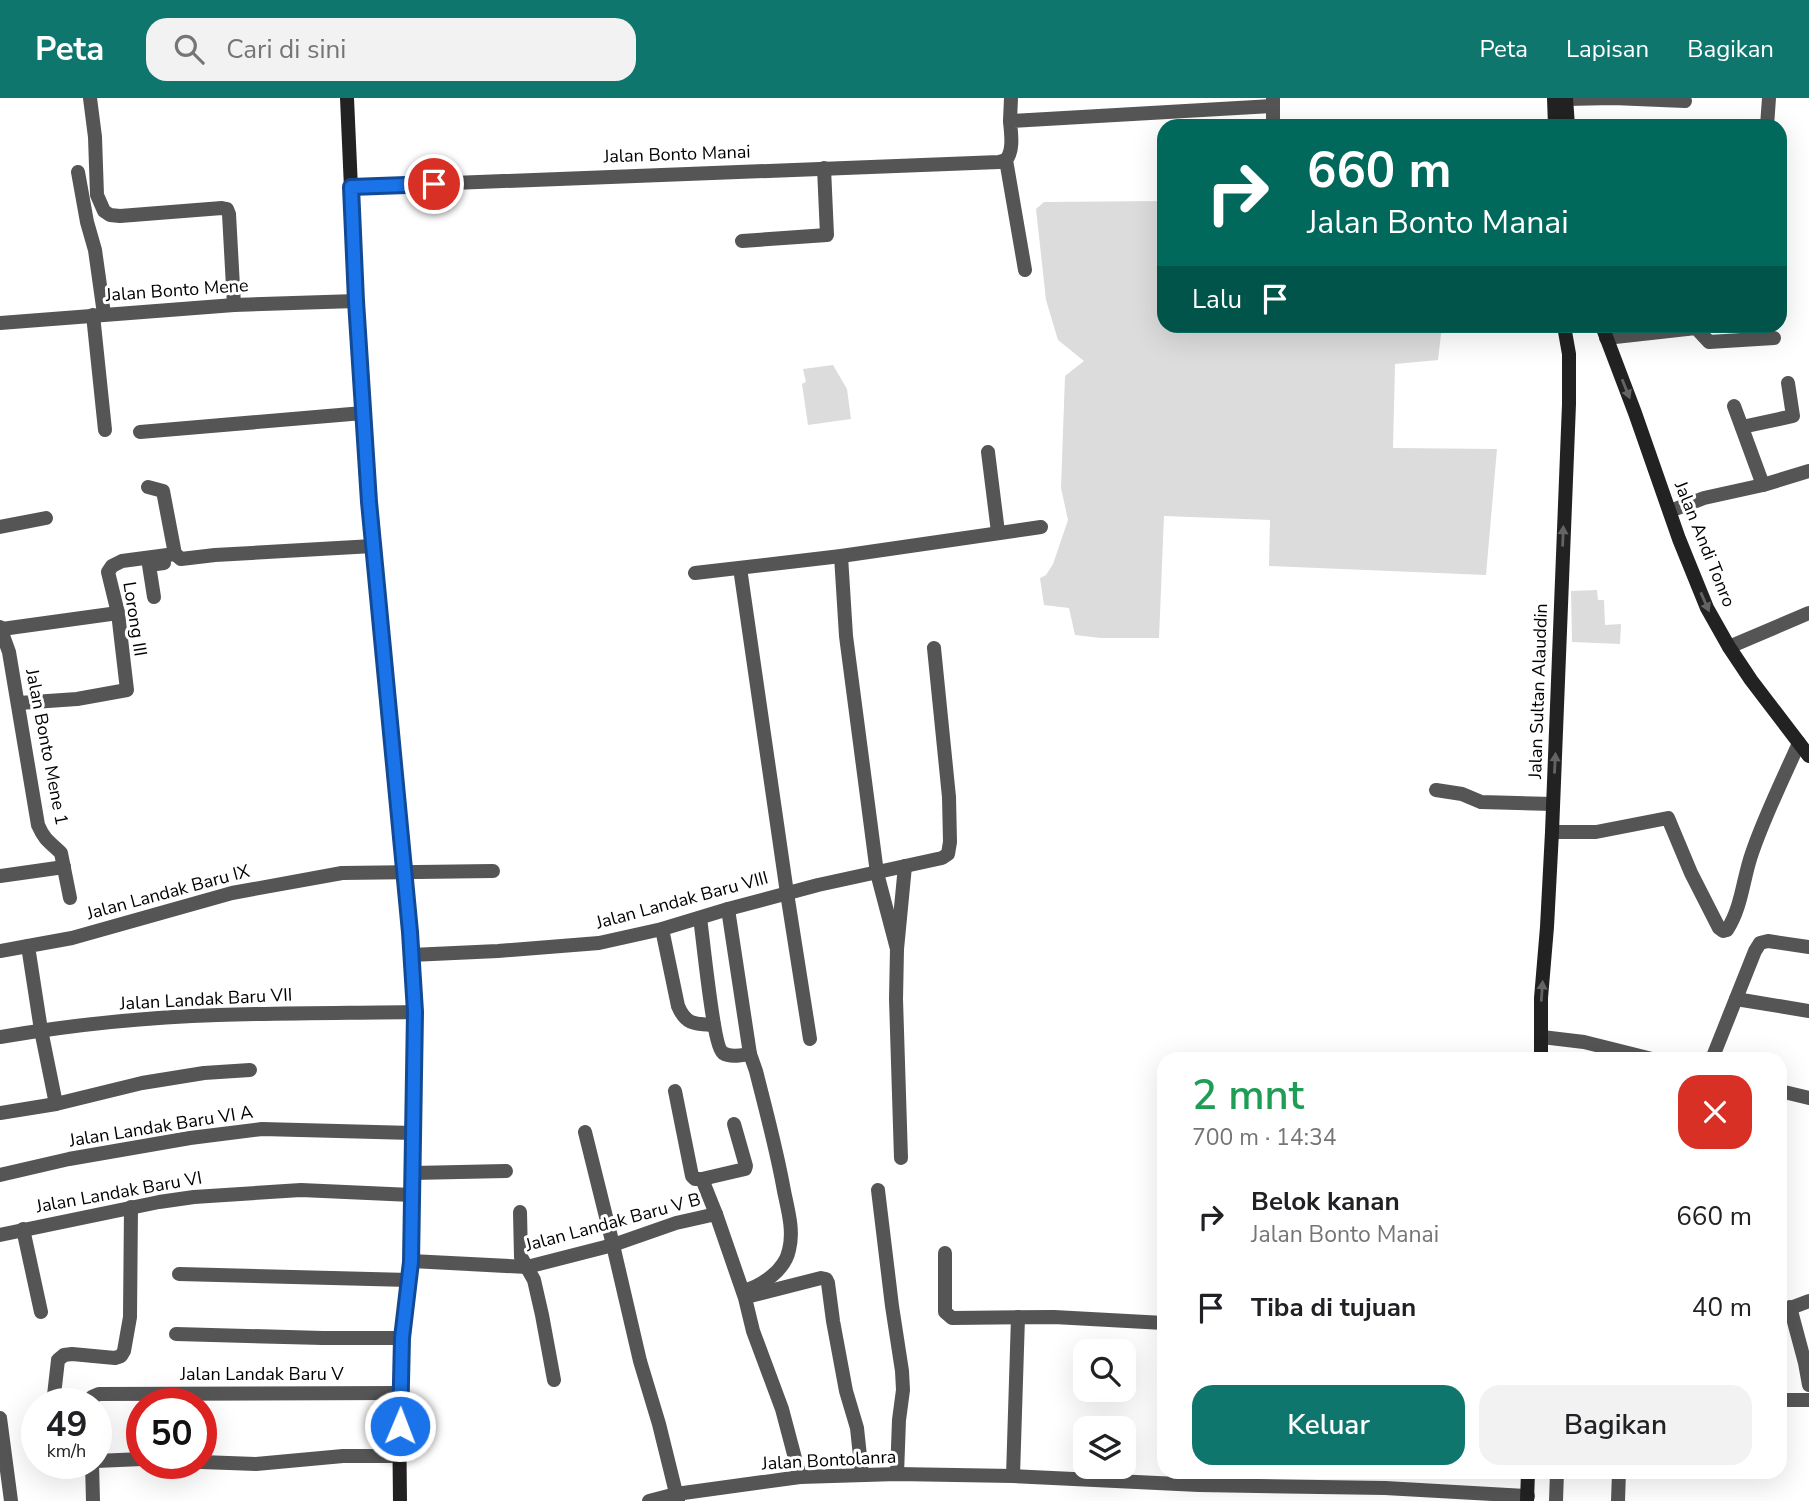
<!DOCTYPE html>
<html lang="id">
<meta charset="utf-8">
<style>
body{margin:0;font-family:"Nunito Sans",sans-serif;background:#f2f2f2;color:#202124;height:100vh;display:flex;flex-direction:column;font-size:26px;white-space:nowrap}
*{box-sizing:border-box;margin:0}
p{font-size:23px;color:#757577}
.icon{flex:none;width:38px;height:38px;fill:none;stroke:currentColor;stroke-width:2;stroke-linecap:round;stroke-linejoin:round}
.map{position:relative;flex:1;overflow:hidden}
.details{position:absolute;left:1157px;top:954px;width:630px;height:427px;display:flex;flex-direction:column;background:#fff;border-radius:21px;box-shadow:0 7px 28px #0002}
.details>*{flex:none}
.guide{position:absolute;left:1157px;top:21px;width:630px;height:214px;border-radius:21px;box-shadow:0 7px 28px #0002;background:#00695c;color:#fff;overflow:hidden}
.controls{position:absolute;left:1073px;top:1241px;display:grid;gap:14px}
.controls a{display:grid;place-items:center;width:63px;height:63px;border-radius:14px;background:#fff;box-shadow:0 7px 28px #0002;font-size:35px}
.speed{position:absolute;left:21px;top:1290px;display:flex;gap:14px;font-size:35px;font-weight:700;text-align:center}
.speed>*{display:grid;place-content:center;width:91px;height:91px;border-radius:50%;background:#fff;box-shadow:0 7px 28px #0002;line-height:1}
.speed small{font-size:18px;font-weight:400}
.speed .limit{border:10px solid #d22;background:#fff;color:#111}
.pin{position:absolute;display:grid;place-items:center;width:60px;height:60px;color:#fff;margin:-30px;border:4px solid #fff;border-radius:50%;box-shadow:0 2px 7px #0007}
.me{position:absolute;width:77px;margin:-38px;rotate:1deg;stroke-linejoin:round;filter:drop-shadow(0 0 5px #0008)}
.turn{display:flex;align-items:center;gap:24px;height:147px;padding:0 35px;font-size:32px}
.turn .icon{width:91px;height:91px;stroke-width:2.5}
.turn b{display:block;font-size:49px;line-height:60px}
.then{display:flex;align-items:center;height:66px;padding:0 35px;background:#0003;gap:14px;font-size:26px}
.round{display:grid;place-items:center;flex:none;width:74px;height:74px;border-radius:21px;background:#f2f2f2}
.summary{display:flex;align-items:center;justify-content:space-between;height:119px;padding:0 35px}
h1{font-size:42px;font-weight:600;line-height:52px;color:#1e9e55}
.action{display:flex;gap:14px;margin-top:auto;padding:14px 35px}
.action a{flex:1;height:80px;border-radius:21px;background:#0f766e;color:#fff;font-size:28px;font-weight:600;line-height:80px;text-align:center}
.action a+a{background:#f2f2f2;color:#202124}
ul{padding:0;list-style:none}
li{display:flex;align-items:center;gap:21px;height:91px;padding:0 35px}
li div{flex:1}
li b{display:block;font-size:26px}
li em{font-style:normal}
header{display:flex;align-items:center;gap:42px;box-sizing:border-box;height:98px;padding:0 35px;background:#0f766e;color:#fff}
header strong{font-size:33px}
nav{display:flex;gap:38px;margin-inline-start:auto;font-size:24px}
.search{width:490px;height:63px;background:#f2f2f2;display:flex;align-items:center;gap:18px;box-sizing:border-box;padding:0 24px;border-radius:21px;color:#757577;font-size:26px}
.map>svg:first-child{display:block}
</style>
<header>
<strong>Peta</strong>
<div class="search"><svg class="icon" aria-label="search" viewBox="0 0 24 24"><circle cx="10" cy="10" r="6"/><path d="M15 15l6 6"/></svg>Cari di sini</div>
<nav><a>Peta</a><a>Lapisan</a><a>Bagikan</a></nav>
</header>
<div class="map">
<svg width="1809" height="1403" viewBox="0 0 1809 1403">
<rect width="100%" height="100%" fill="#fff"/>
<g fill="#dcdcdc">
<path d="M 1164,103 L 1164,228 L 1442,228 L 1438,262 L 1395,266 L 1393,350 L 1497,351 L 1486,477 L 1269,468 L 1270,422 L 1164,418 L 1159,540 L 1100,540 L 1075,537 L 1069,510 L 1044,507 L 1040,480 L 1046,477 L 1053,466 L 1068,422 L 1061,390 L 1065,278 L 1084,263 L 1058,242 L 1046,202 L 1036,111 L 1044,104 Z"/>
<path d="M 833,267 L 847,291 L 851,321 L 808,327 L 802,286 L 806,284 L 803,271 Z"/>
<path d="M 1597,492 L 1598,502 L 1604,502 L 1605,527 L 1621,526 L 1620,546 L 1572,544 L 1571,493 Z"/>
</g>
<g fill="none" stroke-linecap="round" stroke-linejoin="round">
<g stroke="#555" stroke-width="14">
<path d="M 90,0 L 95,39 L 97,97 L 104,113 L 110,117 L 120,118 L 222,110 L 227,111 L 229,116 L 234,207"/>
<path d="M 1273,1 L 1273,28"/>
<path d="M 1566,1 L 1613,0 L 1685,3"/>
<path d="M 1010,23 L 1011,0"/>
<path d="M 1767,28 L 1769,0"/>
<path d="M 78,74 L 87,124 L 95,152 L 104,216"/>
<path d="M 351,89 L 999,64 L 1006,62"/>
<path d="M 742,143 L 827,137 L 824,70"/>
<path d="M 1025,172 L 1006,62 C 1014,52 1011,36 1010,23 L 1273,8"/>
<path d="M 93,217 L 105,332"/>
<path d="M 1606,240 L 1696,230 L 1709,244 L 1774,240"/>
<path d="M 1734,308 L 1763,387"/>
<path d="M 1742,329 L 1793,318 L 1788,285"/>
<path d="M 140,334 L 363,315"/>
<path d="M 988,354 L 998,434"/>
<path d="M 148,389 L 163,393 L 175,456"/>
<path d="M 1670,413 L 1704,400 L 1763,387 L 1809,373"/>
<path d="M 0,429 L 46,420"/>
<path d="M 841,458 L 846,538 L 877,775 L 897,851"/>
<path d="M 740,470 L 787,795 L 810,941"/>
<path d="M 695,475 L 841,458 L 1041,429"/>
<path d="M 154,499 L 149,467 L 164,465"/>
<path d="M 0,529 L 9,554 L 38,727 C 45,743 50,744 61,755 L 70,800"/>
<path d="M 2,531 L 118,515"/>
<path d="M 1729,549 L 1809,515"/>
<path d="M 19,605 L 77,601 L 127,592 L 118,515 L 108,474 L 112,468 L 122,463 L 175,456 L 181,461 L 215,457 L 373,448"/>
<path d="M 1436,692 L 1462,696 L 1481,704 L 1553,706"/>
<path d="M 1552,734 L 1596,734 L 1668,720 L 1691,775 L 1719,830 L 1723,833 L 1727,832 C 1742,809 1743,780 1752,755 C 1765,717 1783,681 1799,645"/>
<path d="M 0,778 L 64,769"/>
<path d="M 728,811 L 750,956 L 756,973 C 766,1013 777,1053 784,1093 C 788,1112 794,1133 789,1152 C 785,1172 762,1188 743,1193"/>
<path d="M 700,820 C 703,839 713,948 723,955 C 731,960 742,957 750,956"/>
<path d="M 662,831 L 678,908 C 686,927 695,926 714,927"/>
<path d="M 0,853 L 28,848"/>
<path d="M 411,857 L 498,853 L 599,845 L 662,831 L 728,811 L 818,787 L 942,760 L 948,756 L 950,744 L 949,699 L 934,550"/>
<path d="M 1736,901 L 1809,913"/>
<path d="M 0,939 C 72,927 145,919 218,917 C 283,915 349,915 415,914"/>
<path d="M 1542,939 L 1584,944 L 1652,961"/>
<path d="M 1712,961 L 1755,853 L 1760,845 L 1768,843 L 1809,849"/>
<path d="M 675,993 L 692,1078 L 695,1081 L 702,1081 L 745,1071 L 746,1068 L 734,1026"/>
<path d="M 1780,993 L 1809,1000"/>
<path d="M 56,1006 L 41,932 L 28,848 L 72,840 L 232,795 L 342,775 L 493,773"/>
<path d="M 0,1015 L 56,1006 L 142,985 L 204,975 L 250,972"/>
<path d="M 585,1034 L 613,1147 L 640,1263 L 659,1326 L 678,1403"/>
<path d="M 901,1060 L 896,901 L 897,851 L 905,768"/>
<path d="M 413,1075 L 506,1073"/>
<path d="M 0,1077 L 69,1061 L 190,1040 L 262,1031 L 413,1035"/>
<path d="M 702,1081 L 716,1116"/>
<path d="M 878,1092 L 892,1208 L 902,1273 L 903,1292 L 899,1322 L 897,1376"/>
<path d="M 520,1114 L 521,1159 L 534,1182 L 542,1217 L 554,1282"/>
<path d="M 23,1131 L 41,1214"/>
<path d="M 0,1137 L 159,1104 L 194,1099 L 301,1092 L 412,1097"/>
<path d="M 945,1155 L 945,1214 L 952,1220 L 1054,1219 L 1164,1225"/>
<path d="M 411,1163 L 527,1169 L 613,1147 L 676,1125 L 716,1116 L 745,1200 L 753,1233 L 782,1311 L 800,1379"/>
<path d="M 179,1176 L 409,1182"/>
<path d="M 746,1199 L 821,1180 L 826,1181 L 828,1185 L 833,1223 L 846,1293 L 857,1330 L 862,1377"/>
<path d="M 1790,1209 L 1805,1265 L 1809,1287"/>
<path d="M 1780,1214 L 1809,1203"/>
<path d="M 176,1236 L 323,1240 L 403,1240"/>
<path d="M 1780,1302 L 1809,1302"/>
<path d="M 53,1306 L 58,1262 L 64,1257 L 72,1256 L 115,1260 L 121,1258 L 124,1253 L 130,1219 L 131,1109"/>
<path d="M 91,1306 L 92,1299 L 99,1296 L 400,1295"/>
<path d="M 0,1320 L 11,1403"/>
<path d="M 96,1363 L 142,1361"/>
<path d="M 201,1364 L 256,1366 L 343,1358 L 400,1358"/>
<path d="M 92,1365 L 93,1403"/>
<path d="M 1013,1378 L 1018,1219"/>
<path d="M 649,1403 L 676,1396 L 800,1379 L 897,1376 L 1013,1378 L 1199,1387 L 1385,1390 L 1528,1398"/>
<path d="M 1556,1403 L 1557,1374"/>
<path d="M 1618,1403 L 1619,1374"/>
</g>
<path stroke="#555" stroke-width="14" d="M 0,225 L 234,207 L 356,203"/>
<g stroke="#222" stroke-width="14">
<path d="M 347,0 L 356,203 L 369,404 L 409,834 L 415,914 L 411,1163 L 403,1240 L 399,1310 L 400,1403"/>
<path d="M 1554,0 L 1555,28"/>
<path d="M 1566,0 L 1568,28"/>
<path d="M 1602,228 L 1635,315 L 1679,441 L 1707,510 L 1729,549 L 1751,582 L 1809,658"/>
<path d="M 1541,961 L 1541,900 L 1547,829 L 1552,734 L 1569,306 L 1569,256 L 1564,228"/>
<path d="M 1527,1403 L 1528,1374"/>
</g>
</g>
<defs><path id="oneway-solid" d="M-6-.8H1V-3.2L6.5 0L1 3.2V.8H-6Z" transform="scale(1.75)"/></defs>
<g fill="#646464">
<use href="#oneway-solid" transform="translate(1626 291) rotate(68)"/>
<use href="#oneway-solid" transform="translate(1563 438) rotate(-88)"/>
<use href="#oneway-solid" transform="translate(1705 504) rotate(66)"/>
<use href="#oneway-solid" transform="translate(1555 665) rotate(-87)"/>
<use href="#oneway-solid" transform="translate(1542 893) rotate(-86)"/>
</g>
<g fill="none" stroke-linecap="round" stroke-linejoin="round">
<g stroke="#114b97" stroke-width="18">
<path id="route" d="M 400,1328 L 402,1240 L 411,1164 L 415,914 L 410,834 L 369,404 L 356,203 L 351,89 L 434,86"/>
</g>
<use href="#route" stroke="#1a73e8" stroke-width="12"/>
</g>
<g text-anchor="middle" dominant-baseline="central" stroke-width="6" stroke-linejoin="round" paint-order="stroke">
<g font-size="18" fill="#000" stroke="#fff">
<text transform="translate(677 56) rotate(-2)">Jalan Bonto Manai</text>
<text transform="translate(177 192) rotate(-4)">Jalan Bonto Mene</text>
<text transform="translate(1705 446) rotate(68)">Jalan Andi Tonro</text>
<text transform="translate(135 521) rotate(81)">Lorong III</text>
<text transform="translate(1538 593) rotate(-88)">Jalan Sultan Alauddin</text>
<text transform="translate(47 649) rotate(79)">Jalan Bonto Mene 1</text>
<text transform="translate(168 794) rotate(-15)">Jalan Landak Baru IX</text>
<text transform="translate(682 802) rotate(-15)">Jalan Landak Baru VIII</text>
<text transform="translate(206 901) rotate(-3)">Jalan Landak Baru VII</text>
<text transform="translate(161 1028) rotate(-9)">Jalan Landak Baru VI A</text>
<text transform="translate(119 1094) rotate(-10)">Jalan Landak Baru VI</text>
<text transform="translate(613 1124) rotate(-15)">Jalan Landak Baru V B</text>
<text x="262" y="1276">Jalan Landak Baru V</text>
<text transform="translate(829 1362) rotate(-3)">Jalan Bontolanra</text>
</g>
</g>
</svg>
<div class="controls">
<a><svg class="icon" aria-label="search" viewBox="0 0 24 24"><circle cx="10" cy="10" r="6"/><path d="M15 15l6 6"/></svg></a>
<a><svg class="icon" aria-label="layers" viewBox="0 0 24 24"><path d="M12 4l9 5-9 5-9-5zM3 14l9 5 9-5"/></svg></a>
</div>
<div class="speed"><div>49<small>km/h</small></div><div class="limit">50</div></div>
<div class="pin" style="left:434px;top:86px;background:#d93025"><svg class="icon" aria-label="arrive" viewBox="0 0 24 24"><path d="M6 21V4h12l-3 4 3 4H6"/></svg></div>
<svg class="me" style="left:400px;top:1328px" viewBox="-20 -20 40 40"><circle r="17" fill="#1a73e8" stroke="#fff" stroke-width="3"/><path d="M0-11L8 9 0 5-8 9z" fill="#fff"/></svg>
<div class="guide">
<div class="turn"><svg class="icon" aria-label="right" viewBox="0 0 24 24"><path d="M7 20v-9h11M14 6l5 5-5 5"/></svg><div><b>660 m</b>Jalan Bonto Manai</div></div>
<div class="then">Lalu<svg class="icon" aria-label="arrive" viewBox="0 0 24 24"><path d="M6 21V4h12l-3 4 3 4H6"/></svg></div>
</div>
<section class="details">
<div class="summary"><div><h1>2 mnt</h1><p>700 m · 14:34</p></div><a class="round" style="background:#d93025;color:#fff"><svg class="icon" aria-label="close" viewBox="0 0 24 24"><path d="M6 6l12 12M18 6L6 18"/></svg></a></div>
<ul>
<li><svg class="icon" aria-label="right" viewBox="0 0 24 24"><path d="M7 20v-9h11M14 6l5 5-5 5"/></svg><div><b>Belok kanan</b><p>Jalan Bonto Manai</p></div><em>660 m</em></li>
<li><svg class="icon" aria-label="arrive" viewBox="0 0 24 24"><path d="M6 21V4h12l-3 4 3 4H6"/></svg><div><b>Tiba di tujuan</b></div><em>40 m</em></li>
</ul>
<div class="action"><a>Keluar</a><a>Bagikan</a></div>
</section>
</div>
